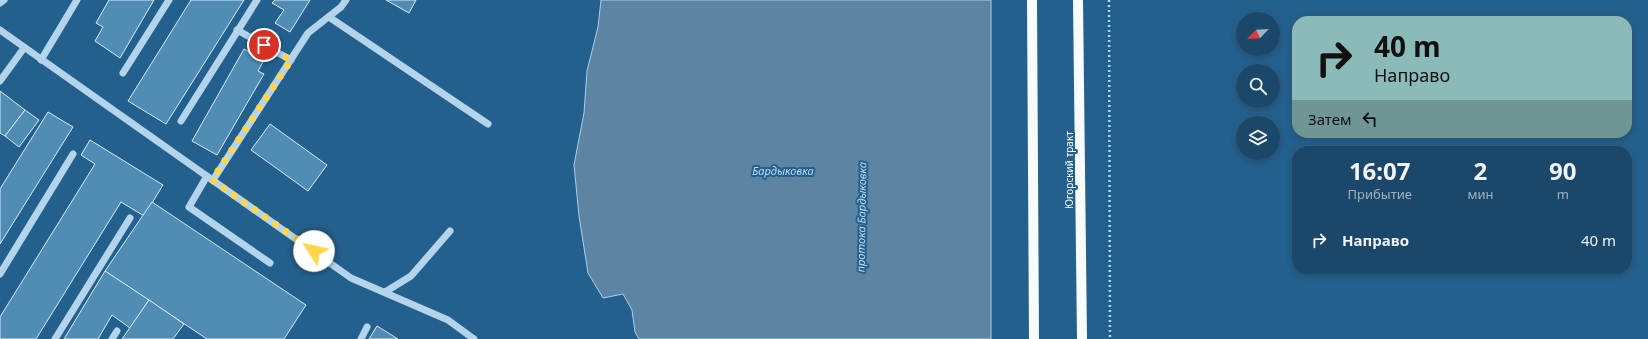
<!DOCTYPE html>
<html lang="ru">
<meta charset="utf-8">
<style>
body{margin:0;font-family:"Noto Sans",sans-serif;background:#285272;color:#f1f3f6;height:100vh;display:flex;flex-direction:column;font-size:15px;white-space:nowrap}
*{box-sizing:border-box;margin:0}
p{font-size:13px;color:#a0b2c1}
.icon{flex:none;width:22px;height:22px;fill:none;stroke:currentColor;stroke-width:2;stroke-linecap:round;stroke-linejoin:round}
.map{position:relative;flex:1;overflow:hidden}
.panel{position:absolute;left:1292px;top:146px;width:340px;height:128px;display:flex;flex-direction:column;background:#1b486a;border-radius:16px;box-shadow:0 2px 6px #0003,0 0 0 1px #39607e}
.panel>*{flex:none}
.banner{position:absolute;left:1292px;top:16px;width:340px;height:122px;border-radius:16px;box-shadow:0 2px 6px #0003,0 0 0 1px #39607e;background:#8bbbb9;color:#111;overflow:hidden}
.needle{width:26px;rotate:245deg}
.tools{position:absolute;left:1236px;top:12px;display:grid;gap:8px}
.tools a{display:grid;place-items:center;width:44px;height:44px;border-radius:50%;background:#1b486a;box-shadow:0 2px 6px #0003,0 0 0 1px #39607e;font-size:20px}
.pin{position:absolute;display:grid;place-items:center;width:34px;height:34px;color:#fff;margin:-17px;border:2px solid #fff;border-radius:50%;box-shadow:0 1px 4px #0007}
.me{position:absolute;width:44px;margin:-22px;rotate:305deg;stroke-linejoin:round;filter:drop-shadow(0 0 3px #0008)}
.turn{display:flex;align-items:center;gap:14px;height:84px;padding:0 16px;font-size:18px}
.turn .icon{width:52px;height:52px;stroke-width:2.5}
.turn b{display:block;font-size:28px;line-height:34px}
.then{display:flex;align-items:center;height:38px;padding:0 16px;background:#0003;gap:8px;font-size:15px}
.eta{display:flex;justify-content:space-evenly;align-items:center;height:68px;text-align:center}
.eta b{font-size:24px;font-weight:700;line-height:28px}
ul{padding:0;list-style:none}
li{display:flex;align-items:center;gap:12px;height:52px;padding:0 16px}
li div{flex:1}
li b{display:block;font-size:15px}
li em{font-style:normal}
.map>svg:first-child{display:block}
</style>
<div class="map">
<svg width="1648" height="339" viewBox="0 0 1648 339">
<rect width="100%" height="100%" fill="#24608d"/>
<path fill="#5d85a3" stroke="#a7d0ec" d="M 601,0 L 991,0 L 991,339 L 639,339 L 635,332 L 632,310 L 623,294 L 603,298 L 588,273 L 579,216 L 574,165 L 584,113 L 587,71 L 598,27 Z"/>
<g fill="#518cb5" stroke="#d8ebf8">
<path d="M 109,0 L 154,0 L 120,58 L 95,41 L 103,27 L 96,23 Z"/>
<path d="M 191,0 L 244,0 L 166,124 L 128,101 Z"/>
<path d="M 275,0 L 310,0 L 290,32 L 275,23 L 284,10 L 272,3 Z"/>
<path d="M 386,0 L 416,0 L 409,13 Z"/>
<path d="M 244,49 L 264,60 L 258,71 L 264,74 L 217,155 L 192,141 Z"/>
<path d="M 0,91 L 25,110 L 5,136 L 0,133 Z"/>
<path d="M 25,110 L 39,120 L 19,147 L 5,136 Z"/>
<path d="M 48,112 L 73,127 L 0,244 L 0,189 Z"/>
<path d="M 270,124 L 327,165 L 308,191 L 251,150 Z"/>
<path d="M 90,140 L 163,185 L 144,216 L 121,202 L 36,339 L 0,339 L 0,317 L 95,164 L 81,155 Z"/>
<path d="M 152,202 L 306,305 L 284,339 L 207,339 L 105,271 Z"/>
<path d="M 105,271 L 149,300 L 130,328 L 112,315 L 98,339 L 64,339 Z"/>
<path d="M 149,300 L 184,324 L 173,339 L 122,339 Z"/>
<path d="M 377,326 L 398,339 L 369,339 Z"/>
</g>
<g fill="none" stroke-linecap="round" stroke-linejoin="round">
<path stroke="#b3d4eb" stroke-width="2.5" stroke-dasharray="2 3" stroke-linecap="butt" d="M 1109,0 L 1110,339"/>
<g stroke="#b3d4eb" stroke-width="7">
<path d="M 0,3 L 4,0"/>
<path d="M 329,17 L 488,124"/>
<path d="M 0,30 L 351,278 L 448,320 L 474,339"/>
<path d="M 237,30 L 291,60"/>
<path d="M 41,60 L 77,0"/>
<path d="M 123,73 L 169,0"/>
<path d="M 0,81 L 24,48"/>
<path d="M 181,121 L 257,0"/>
<path d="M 207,176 L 189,207 L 270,263"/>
<path d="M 213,180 L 308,33 L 341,7 L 346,0"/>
<path d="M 0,274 L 73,154"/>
<path d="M 385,292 L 411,276 L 450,231"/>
<path d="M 55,339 L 130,218"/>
<path d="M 112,339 L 117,331"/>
<path d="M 361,339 L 367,327"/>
</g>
<g stroke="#f8fbfe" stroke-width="10">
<path d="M 1032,0 L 1034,339"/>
<path d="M 1078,0 L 1082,339"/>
</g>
</g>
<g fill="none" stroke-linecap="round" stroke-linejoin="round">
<path stroke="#ffd54a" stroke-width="7" stroke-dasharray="0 12.6" d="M 264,45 L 291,60 L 212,180 L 314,251"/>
</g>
<g text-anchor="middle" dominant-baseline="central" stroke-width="4" stroke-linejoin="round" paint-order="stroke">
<g font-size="10" fill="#fff" stroke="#24608d">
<text transform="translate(1069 170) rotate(-90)">Югорский тракт</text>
</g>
<g font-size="11" font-style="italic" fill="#bfddf2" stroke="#24608d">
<text x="783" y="170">Бардыковка</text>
<text transform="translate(861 217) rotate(-89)">протока Бардыковка</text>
</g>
</g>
</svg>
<div class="tools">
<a><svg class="needle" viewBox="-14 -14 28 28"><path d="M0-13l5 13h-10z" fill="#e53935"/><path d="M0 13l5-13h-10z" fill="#a0b2c1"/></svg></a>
<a><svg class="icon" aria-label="search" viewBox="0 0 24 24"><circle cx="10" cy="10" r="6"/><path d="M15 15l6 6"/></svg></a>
<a><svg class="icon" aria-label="layers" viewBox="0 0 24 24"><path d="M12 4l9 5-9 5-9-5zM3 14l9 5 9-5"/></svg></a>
</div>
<div class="pin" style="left:264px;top:45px;background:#d93025"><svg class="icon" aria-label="arrive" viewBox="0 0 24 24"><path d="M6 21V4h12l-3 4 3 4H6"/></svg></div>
<svg class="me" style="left:314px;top:251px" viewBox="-20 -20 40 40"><circle r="19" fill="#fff"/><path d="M0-13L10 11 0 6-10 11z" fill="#ffd54a"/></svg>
<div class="banner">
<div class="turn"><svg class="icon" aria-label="right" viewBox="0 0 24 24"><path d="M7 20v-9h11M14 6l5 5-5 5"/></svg><div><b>40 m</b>Направо</div></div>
<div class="then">Затем<svg class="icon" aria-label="left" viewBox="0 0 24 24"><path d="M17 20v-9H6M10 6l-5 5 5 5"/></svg></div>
</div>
<section class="panel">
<div class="eta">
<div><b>16:07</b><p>Прибытие</p></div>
<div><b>2</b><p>мин</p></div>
<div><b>90</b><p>m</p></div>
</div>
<ul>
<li><svg class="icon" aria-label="right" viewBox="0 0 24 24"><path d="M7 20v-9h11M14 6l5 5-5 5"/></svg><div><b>Направо</b></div><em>40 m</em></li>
</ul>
</section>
</div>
